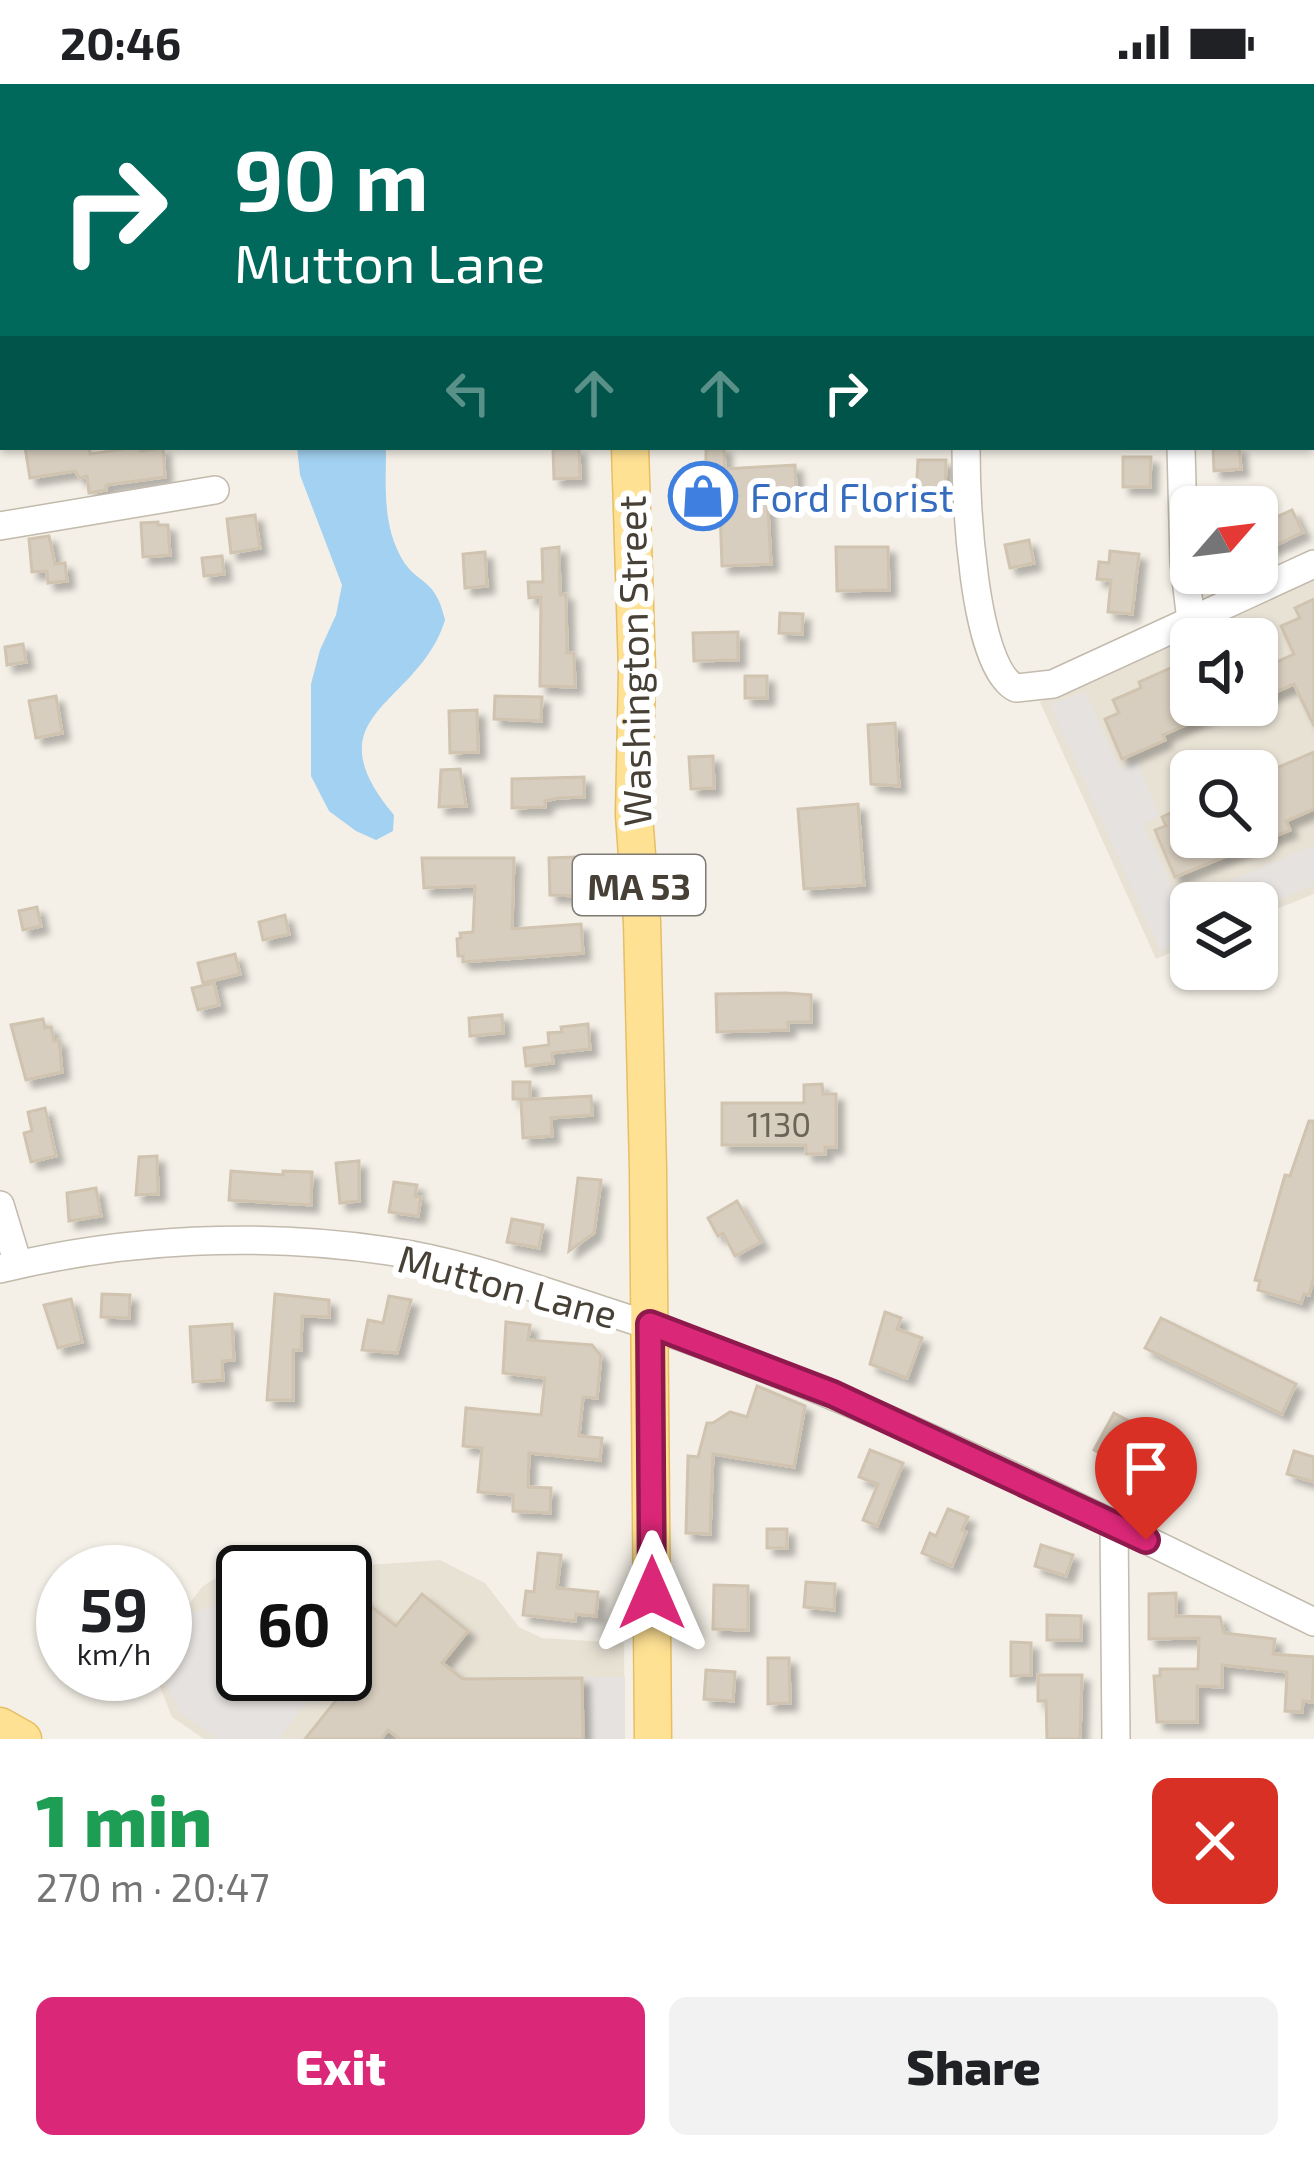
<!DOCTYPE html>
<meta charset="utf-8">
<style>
body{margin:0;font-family:"Exo 2",sans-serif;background:#f2f2f2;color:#202124;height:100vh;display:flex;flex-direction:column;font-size:45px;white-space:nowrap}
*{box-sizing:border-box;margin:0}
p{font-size:39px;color:#757577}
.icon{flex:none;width:66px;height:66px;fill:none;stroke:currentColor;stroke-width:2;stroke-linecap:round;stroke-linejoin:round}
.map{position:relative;height:1655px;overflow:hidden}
.panel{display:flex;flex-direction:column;background:#fff;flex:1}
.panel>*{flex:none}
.banner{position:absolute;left:0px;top:0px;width:1314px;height:366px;box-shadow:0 3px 9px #0004;background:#00695c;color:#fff;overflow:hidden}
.needle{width:78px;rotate:62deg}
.fabs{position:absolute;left:1170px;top:402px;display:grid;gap:24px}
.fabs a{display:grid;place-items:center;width:108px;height:108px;border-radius:18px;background:#fff;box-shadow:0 3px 9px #0004;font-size:60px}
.speed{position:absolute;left:36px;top:1461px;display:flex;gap:24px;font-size:60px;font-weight:700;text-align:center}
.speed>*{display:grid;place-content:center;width:156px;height:156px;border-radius:50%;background:#fff;box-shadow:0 3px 9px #0004;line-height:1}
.speed small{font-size:30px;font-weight:400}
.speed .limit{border:6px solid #111;border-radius:18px;background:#fff;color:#111}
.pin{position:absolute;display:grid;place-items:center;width:102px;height:102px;color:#fff;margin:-123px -51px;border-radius:50% 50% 50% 0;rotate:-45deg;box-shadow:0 0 12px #0007}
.pin .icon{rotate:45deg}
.me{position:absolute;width:132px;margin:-66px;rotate:0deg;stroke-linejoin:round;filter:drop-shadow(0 0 9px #0008)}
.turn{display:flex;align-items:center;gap:42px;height:252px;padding:0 36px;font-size:54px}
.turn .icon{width:156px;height:156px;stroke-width:2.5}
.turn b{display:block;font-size:84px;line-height:102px}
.lanes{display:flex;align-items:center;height:114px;padding:0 36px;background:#0003;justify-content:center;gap:60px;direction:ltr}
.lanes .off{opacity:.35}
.round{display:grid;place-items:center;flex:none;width:126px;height:126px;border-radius:18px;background:#f2f2f2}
.headline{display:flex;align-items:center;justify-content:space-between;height:204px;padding:0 36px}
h1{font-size:72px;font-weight:800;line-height:90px;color:#1e9e55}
.button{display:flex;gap:24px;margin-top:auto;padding:24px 36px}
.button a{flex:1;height:138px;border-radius:18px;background:#db2777;color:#fff;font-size:48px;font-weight:800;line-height:138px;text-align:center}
.button a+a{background:#f2f2f2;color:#202124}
.status{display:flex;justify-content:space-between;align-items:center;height:84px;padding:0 60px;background:#fff;direction:ltr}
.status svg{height:33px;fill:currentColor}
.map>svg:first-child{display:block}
</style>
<div class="status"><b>20:46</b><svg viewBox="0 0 49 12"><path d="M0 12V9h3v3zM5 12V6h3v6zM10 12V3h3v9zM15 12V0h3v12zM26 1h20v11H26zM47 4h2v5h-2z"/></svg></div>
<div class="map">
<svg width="1314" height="1655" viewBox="0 0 1314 1655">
<defs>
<filter id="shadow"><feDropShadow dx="7" dy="7" stdDeviation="3" flood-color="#0004"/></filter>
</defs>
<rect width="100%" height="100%" fill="#f4f0e7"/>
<g fill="#e8e2d5" fill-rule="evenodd">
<path d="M 1314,492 L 1314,810 L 1257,833 L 1257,819 L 1191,819 L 1191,860 L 1156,875 L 1040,618 ZM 1191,555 L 1257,555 L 1257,621 L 1191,621 ZM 1191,687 L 1257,687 L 1257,753 L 1191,753 Z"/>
<path d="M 440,1476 L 485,1499 L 519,1543 L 542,1554 L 624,1559 L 625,1655 L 204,1655 L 172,1633 L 155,1590 L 165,1590 L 165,1562 L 192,1516 L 202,1503 L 220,1491 L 243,1490 L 243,1590 L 345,1590 L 345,1488 L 267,1488 Z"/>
</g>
<g fill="#e5e2df">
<path d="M 1085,607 L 1119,684 L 1137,677 L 1160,732 L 1143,740 L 1176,810 L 1191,814 L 1314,761 L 1314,801 L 1257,825 L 1257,819 L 1191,819 L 1191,854 L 1160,867 L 1050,621 Z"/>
<path d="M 221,1519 L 243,1538 L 243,1590 L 306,1590 L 320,1602 L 278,1655 L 218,1655 L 180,1628 L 162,1590 L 165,1572 L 191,1530 Z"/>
<rect x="586" y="1593" width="39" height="62"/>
</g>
<path fill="#a2d1f1" d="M 297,363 L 386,363 C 386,402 382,440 402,475 C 418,502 435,492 445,536 C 419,622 308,629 394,731 L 393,747 L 376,756 L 356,747 L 329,727 L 311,692 L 311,600 L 320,566 L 336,531 L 342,501 L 300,391 Z"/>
<g fill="#d8cebf" stroke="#d0c3af" stroke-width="3" filter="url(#shadow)">
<path d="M 25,363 L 89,363 L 90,370 L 136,363 L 141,367 L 163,364 L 165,393 L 106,401 L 106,406 L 89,409 L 87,392 L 80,394 L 75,387 L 30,394 Z"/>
<path d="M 706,363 L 724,363 L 725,385 L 795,381 L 796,405 L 767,407 L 771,480 L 722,482 L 720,425 L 680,426 L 680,396 L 706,396 Z"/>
<path d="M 1213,363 L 1239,363 L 1241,385 L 1214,387 Z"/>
<path d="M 579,364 L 580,394 L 554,395 L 553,365 Z"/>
<path d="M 1123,373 L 1151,373 L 1150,403 L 1123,403 Z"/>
<path d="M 918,376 L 946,376 L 945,413 L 916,413 Z"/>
<path d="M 1292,426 L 1303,448 L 1270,464 L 1259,441 Z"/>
<path d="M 255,431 L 260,464 L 231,469 L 227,435 Z"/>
<path d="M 158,438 L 158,441 L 168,441 L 170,471 L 143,473 L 141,439 Z"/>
<path d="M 49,452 L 55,480 L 65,479 L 67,497 L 48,499 L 47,487 L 32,488 L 29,455 Z"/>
<path d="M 1029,456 L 1034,479 L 1010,484 L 1005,461 Z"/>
<path d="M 559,463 L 560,511 L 566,510 L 567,569 L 574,569 L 575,603 L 540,602 L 541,513 L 529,514 L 528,498 L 543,498 L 542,465 Z"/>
<path d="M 836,463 L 888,463 L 889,506 L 837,507 Z"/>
<path d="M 1110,467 L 1139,470 L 1132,530 L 1108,528 L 1111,496 L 1097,495 L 1099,478 L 1109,479 Z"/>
<path d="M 485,468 L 487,502 L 465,504 L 463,470 Z"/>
<path d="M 222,472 L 224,490 L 204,492 L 202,474 Z"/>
<path d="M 1314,515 L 1314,642 L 1294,600 L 1257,616 L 1257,587 L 1294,570 L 1281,542 L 1300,534 L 1295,524 Z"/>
<path d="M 780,529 L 803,530 L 802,550 L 779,549 Z"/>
<path d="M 738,548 L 738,576 L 694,577 L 693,549 Z"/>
<path d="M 23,560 L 26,578 L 7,581 L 5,563 Z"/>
<path d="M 1191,575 L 1191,621 L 1231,621 L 1163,651 L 1165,656 L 1122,675 L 1105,635 L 1119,629 L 1113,616 L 1141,604 L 1139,598 Z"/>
<rect x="745" y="592" width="22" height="22"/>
<path d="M 56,612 L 62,649 L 36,654 L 29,617 Z"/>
<path d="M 495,612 L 542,613 L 541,637 L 494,635 Z"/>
<path d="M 477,626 L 478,668 L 450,669 L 449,627 Z"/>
<path d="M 895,639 L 899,702 L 871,700 L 868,641 Z"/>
<path d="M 1314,668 L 1314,725 L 1286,737 L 1290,746 L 1175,793 L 1155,746 L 1166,742 L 1162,733 L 1191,720 L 1191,753 L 1257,753 L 1257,700 L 1263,697 L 1260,691 Z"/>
<path d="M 713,672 L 714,704 L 691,705 L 689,673 Z"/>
<path d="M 460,685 L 466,722 L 439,723 L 441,686 Z"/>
<path d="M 584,693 L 584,713 L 558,714 L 545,717 L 545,723 L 512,724 L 512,695 Z"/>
<path d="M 858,720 L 864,801 L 804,805 L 798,725 Z"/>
<path d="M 575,773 L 576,785 L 580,785 L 581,812 L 550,811 L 549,774 Z"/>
<path d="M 422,774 L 514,774 L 512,845 L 581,840 L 583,869 L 463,878 L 463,872 L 458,872 L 457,855 L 461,854 L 460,849 L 473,848 L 475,802 L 424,804 Z"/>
<path d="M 37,823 L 41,842 L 23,846 L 19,827 Z"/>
<path d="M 285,831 L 289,850 L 263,856 L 259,838 Z"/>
<path d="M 235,870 L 240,890 L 203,899 L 198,879 Z"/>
<path d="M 214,899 L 219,921 L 198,926 L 192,904 Z"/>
<path d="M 786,909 L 811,911 L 811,938 L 788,938 L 788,946 L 717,948 L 716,910 Z"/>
<path d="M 502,931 L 503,949 L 470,952 L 469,934 Z"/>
<path d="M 43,935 L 45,944 L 51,943 L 54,957 L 59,956 L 62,988 L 26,996 L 11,941 Z"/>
<path d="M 588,940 L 590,965 L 552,969 L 553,979 L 526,982 L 524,964 L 549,961 L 548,949 L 562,948 L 561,943 Z"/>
<rect x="513" y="998" width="17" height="17"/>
<path d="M 822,1000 L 823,1010 L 836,1010 L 836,1063 L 825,1063 L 825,1070 L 806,1070 L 806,1061 L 722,1061 L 722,1019 L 804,1019 L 804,1001 Z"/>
<path d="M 591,1012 L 592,1031 L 551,1034 L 552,1052 L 523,1054 L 521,1016 Z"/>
<path d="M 45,1024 L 56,1072 L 31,1078 L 24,1049 L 32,1047 L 28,1028 Z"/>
<path d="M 1309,1037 L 1314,1037 L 1314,1193 L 1309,1211 L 1304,1210 L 1301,1219 L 1258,1206 L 1260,1197 L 1255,1196 L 1285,1091 L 1290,1092 Z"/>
<path d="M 157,1072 L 158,1110 L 136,1111 L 139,1073 Z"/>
<path d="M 359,1077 L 359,1117 L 340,1119 L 336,1079 Z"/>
<path d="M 231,1087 L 283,1091 L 283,1087 L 312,1088 L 311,1121 L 229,1116 Z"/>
<path d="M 578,1094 L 601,1096 L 594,1149 L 569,1167 Z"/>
<path d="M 394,1098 L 417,1101 L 415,1112 L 421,1113 L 418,1132 L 389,1128 Z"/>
<path d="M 96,1104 L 101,1132 L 69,1137 L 67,1109 Z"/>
<path d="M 737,1117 L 761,1158 L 735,1172 L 723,1149 L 718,1152 L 708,1134 Z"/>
<path d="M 512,1135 L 543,1141 L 539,1164 L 507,1158 Z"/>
<path d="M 102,1210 L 130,1211 L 129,1234 L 101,1233 Z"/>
<path d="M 275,1210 L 329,1216 L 329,1233 L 302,1232 L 301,1266 L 293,1266 L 293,1316 L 267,1316 Z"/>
<path d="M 389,1212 L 411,1216 L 397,1269 L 362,1266 L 368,1236 L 383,1239 Z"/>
<path d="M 71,1215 L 82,1258 L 58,1264 L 44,1221 Z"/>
<path d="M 885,1228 L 901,1234 L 897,1245 L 922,1254 L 907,1294 L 870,1280 Z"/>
<path d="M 1161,1234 L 1296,1300 L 1282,1330 L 1145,1264 Z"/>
<path d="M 506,1238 L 530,1241 L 528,1256 L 592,1261 L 601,1272 L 597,1314 L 583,1313 L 579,1352 L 602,1354 L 600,1376 L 529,1369 L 528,1403 L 551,1404 L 550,1429 L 513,1427 L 513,1411 L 478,1408 L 482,1364 L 463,1362 L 466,1324 L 541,1331 L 545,1294 L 503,1289 Z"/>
<path d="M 232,1240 L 234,1276 L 222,1277 L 223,1296 L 193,1298 L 190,1243 Z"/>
<path d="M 757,1302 L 805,1322 L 794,1383 L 713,1370 L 710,1450 L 686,1449 L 688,1372 L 698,1373 L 707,1339 L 713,1339 L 730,1328 L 747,1333 Z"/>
<path d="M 1114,1329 L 1138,1342 L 1136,1346 L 1142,1350 L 1124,1383 L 1094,1366 Z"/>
<path d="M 870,1366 L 903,1379 L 877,1442 L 863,1436 L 878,1400 L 859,1393 Z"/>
<path d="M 1294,1367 L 1314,1373 L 1314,1398 L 1287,1390 Z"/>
<path d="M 948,1425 L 968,1433 L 962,1446 L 966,1448 L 952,1482 L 922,1469 L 930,1449 L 936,1452 Z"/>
<rect x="767" y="1445" width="20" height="19"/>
<path d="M 1041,1461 L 1073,1471 L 1066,1492 L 1035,1482 Z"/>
<path d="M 538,1469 L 561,1471 L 557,1504 L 598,1508 L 596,1532 L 576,1530 L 575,1537 L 523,1531 L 526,1507 L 534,1508 Z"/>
<path d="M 806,1498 L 835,1500 L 834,1526 L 804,1523 Z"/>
<path d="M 714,1501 L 748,1502 L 748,1546 L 713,1545 Z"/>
<path d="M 345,1502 L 396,1542 L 422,1510 L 468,1547 L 442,1579 L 463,1595 L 582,1594 L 583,1655 L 400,1655 L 388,1646 L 381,1655 L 305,1655 L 342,1609 L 317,1590 L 345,1590 Z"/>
<path d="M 1176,1509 L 1176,1532 L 1220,1533 L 1224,1549 L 1275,1555 L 1273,1570 L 1314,1573 L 1312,1618 L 1303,1617 L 1302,1628 L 1285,1627 L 1287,1588 L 1222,1581 L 1222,1603 L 1197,1602 L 1197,1638 L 1157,1638 L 1154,1592 L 1160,1592 L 1160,1585 L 1198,1585 L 1199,1554 L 1149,1555 L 1149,1510 Z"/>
<path d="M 1047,1531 L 1081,1532 L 1081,1556 L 1047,1556 Z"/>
<path d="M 1011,1558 L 1031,1559 L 1031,1591 L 1011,1592 Z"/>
<path d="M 768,1574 L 789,1574 L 790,1619 L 768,1620 Z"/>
<path d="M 706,1586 L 735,1588 L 733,1617 L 704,1615 Z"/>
<path d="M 1038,1591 L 1082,1591 L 1080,1655 L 1047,1655 L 1046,1617 L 1038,1617 Z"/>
</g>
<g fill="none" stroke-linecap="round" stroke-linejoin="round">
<g stroke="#c2baac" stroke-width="30">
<g id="minor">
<path d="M 834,0 L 839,3"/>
<path d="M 758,3 L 760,0"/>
<path d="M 1187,3 L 1188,0"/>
<path d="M 0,168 L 3,165"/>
<path d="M 966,363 C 966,411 972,583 1016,604 L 1053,600 L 1314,480"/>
<path d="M 1181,363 L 1184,478 L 1191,537"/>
<path d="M 0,442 L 215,406"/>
<path d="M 0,1121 L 18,1180"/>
<path d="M 0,1185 C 126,1154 261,1148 388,1167 C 460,1177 530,1203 599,1225 C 847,1304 1080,1424 1314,1538"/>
<path d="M 1114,1440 L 1116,1655"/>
</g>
</g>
<g stroke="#e6be63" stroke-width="39">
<g id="major">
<path d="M 619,0 L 619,3"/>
<path d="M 630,363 L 637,586 L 634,731 L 642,838 L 648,1085 L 653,1655"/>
<path d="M 0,1642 L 23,1655"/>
</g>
</g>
<use href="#minor" stroke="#fff" stroke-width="27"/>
<use href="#major" stroke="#ffe194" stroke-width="36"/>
</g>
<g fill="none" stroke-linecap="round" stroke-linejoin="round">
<g stroke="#8e194d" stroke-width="30">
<path id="route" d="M 652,1509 L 650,1240 L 833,1310 L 1146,1456"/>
</g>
<use href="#route" stroke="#db2777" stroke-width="21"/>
</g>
<defs>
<g id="shop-ring" transform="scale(3.45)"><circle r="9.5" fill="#fff" stroke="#3f7fe0" stroke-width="1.5"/><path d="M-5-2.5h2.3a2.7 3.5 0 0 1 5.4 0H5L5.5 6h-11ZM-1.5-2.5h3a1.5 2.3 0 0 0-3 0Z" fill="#3f7fe0"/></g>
</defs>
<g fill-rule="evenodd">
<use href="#shop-ring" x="703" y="412"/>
</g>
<g text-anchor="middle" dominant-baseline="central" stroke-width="12" stroke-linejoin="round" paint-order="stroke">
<g font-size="33" fill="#6b6458">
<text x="779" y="1040">1130</text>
</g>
<rect fill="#fff" stroke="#7e7972" stroke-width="3" x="573" y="771" width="132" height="60" rx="9"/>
<g font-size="36" font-weight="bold" fill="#474036">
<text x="639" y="801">MA 53</text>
</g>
<g font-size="39" fill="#366cbe" stroke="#fff" text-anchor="start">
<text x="750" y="412">Ford Florist</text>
</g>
<g font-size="39" fill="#474036" stroke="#fff">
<text transform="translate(633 577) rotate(-91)">Washington Street</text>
<text transform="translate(508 1201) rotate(15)">Mutton Lane</text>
</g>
</g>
</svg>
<div class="fabs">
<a><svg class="needle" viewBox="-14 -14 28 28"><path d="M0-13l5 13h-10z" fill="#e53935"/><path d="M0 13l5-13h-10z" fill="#757577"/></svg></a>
<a><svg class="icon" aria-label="sound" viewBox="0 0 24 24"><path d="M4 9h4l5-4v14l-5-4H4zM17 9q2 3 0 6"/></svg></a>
<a><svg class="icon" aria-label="search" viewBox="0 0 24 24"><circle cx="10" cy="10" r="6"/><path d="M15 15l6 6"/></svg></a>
<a><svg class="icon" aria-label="layers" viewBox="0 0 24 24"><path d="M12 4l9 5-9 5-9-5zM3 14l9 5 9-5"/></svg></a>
</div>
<div class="speed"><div>59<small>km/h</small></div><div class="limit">60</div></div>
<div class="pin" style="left:1146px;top:1456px;background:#d93025"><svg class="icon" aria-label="arrive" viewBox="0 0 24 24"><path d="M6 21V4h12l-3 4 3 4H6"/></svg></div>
<svg class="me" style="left:652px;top:1509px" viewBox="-20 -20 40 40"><path d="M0-17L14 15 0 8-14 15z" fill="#db2777" stroke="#fff" stroke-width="4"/></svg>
<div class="banner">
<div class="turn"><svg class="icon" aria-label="right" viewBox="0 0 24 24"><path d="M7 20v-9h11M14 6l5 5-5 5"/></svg><div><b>90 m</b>Mutton Lane</div></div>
<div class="lanes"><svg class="icon off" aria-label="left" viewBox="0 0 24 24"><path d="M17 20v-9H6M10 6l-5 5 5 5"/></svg><svg class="icon off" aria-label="ahead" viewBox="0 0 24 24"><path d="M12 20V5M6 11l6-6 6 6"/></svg><svg class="icon off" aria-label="ahead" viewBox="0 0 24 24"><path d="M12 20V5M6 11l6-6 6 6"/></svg><svg class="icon" aria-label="right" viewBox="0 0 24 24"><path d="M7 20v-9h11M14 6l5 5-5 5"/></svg></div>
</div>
</div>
<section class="panel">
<div class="headline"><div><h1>1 min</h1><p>270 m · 20:47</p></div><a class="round" style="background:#d93025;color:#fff"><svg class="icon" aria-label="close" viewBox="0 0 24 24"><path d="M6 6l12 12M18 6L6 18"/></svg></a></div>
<div class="button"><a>Exit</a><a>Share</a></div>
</section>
